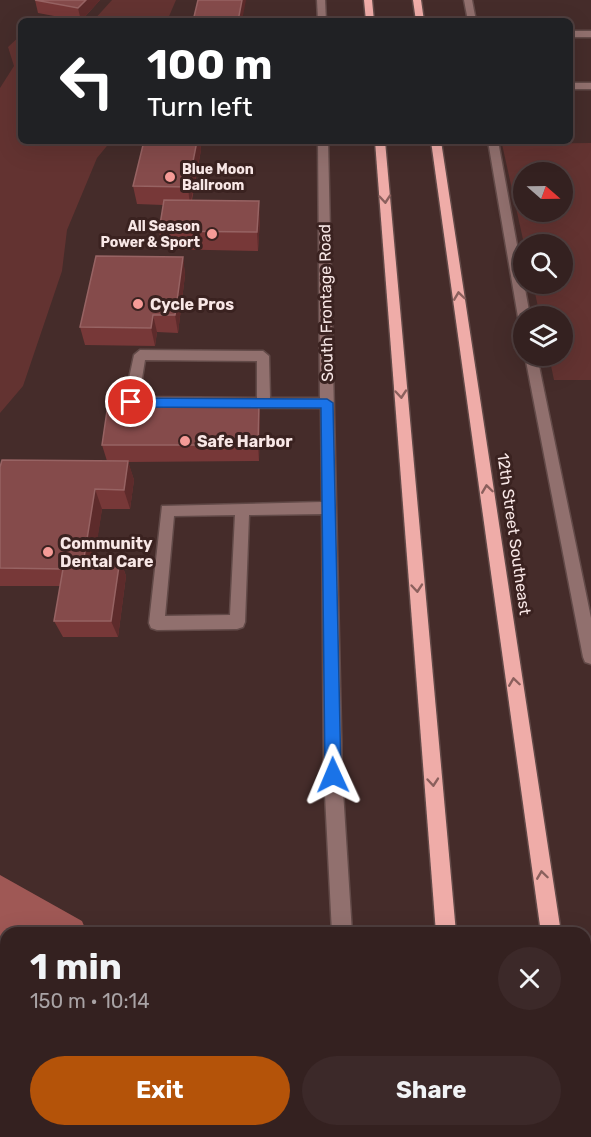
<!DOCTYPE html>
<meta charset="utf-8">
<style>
body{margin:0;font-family:Rubik,sans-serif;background:#3c2929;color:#f1f3f6;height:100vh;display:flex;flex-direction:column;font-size:22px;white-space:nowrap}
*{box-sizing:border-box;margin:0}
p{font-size:20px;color:#a9a3a5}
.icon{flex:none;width:33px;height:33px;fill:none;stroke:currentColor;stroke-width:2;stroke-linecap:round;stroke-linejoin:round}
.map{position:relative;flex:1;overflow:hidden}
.details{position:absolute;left:0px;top:927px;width:591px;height:210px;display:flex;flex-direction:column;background:#342120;border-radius:18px 18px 0 0;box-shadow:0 6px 24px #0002,0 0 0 2px #4e3e3e}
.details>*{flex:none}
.top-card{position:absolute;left:18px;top:18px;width:555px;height:126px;border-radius:9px;box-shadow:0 6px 24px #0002,0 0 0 2px #4e3e3e;background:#202124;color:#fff;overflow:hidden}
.needle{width:39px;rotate:110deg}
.fabs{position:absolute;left:513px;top:162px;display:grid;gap:12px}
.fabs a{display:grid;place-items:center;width:60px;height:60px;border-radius:50%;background:#342120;box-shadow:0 6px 24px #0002,0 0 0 2px #4e3e3e;font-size:30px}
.pin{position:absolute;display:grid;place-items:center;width:51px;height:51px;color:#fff;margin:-26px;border:3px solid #fff;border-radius:50%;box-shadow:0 2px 6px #0007}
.me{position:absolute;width:66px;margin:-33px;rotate:359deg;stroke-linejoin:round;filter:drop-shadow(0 0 4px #0008)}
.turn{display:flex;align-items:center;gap:21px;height:126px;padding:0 30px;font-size:27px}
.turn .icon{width:78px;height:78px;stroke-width:2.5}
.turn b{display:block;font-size:42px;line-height:51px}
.round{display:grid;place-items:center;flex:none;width:63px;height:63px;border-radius:32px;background:#3c2929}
.overview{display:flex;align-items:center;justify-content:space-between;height:102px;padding:0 30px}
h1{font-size:36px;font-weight:700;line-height:45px}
.action{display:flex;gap:12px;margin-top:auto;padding:12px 30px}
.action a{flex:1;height:69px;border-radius:36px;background:#b45309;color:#fff;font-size:24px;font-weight:700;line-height:69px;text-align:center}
.action a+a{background:#3c2929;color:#f1f3f6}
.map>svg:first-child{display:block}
</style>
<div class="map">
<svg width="591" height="1137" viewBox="0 0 591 1137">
<rect width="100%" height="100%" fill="#452c2a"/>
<g fill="#633331" fill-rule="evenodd">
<path d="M 112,0 L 176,0 L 167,21 L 93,21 Z"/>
<path d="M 21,35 L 21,141 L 111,141 L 97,158 L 67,230 L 62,271 L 23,386 L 0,413 L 0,88 L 14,66 L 8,47 Z"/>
<path d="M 591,143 L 591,380 L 554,380 L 549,356 L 562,356 L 562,316 L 540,316 L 533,284 L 562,284 L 562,244 L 524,244 L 502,144 ZM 562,172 L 562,212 L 524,212 L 524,172 Z"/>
</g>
<path fill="#9f5855" d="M 0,875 L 82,921 L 87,933 L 6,933 L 6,1057 L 0,1055 Z"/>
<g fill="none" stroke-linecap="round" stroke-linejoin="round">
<g stroke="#624a48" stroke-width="3">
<g id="minor">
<path d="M 317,0 L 325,0 L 326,21 L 318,21 Z"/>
<path d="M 464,0 L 472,0 L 476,21 L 468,21 Z"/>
<rect x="570" y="31" width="21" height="6"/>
<rect x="570" y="83" width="21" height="6"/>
<path d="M 318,141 L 328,141 L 342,775 L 352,933 L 332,933 L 324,775 L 322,514 L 249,515 L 245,622 L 243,627 L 237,629 L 157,630 L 151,628 L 149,623 L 162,506 L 322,502 L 321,408 L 131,407 L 124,402 L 134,355 L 140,350 L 263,351 L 269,356 L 270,398 L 320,398 ZM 145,360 L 257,361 L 257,398 L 139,397 ZM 235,515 L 230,615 L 165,616 L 174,516 Z"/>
<path d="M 488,141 L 498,141 L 530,316 L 524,316 L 524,321 L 518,317 Z"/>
<path d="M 525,356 L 537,356 L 591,618 L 591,664 L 585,662 L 583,657 Z"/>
<path d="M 311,1131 L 333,1131 L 331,1137 L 309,1137 Z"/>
</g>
</g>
<g stroke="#624a48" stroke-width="3">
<g id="major">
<path d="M 364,0 L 372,0 L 374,21 L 366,21 Z"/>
<path d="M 413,0 L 421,0 L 424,21 L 416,21 Z"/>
<path d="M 375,141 L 385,141 L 456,933 L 436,933 Z"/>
<path d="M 431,141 L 441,141 L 561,933 L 541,933 Z"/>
<path d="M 585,1123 L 591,1137 L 569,1137 L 568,1131 L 585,1131 Z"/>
<rect x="451" y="1131" width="22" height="6"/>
</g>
</g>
<use href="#minor" fill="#91706e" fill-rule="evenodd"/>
<use href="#major" fill="#efaca8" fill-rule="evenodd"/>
</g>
<g fill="#773838">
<path d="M 35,0 L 100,0 L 81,21 L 38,13 Z"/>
<path d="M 144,141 L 200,141 L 201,150 L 192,200 L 260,219 L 258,251 L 162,249 L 159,231 L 163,205 L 137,204 L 133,186 Z"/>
<path d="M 183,257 L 185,275 L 178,333 L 157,332 L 155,346 L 85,345 L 80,327 Z"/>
<path d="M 259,403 L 260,420 L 259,461 L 128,462 L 134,480 L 130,509 L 102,509 L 94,558 L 120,559 L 126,576 L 118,637 L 63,637 L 54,621 L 60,586 L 0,586 L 0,467 L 107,461 L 102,445 Z"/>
</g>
<g fill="#5d2b2b">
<path d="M 86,0 L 100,0 L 81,21 L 78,8 Z"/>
<path d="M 242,0 L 246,0 L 242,21 L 238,21 Z"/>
<path d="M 197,141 L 200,141 L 201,150 L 190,206 L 188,187 Z"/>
<path d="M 259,201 L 260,219 L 258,251 L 257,232 Z"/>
<path d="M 183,257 L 185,275 L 178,333 L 175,315 Z"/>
<path d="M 153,315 L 157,332 L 155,346 L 151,328 Z"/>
<path d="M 259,403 L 260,420 L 259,461 L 258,445 Z"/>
<path d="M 128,461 L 134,480 L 130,509 L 124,490 Z"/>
<path d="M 95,489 L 102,509 L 92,576 L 84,558 Z"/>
<path d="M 120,559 L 126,576 L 118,637 L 111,621 Z"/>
</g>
<g fill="#854b4b" stroke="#976363" stroke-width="1.5">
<path d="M 35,0 L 86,0 L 78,8 Z"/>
<path d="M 198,0 L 242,0 L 238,21 L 193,21 Z"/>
<path d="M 144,141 L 197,141 L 188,187 L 133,186 Z"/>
<path d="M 164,200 L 259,201 L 257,232 L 159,231 Z"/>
<path d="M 96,256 L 183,257 L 175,315 L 153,315 L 151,328 L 80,327 Z"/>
<path d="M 259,403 L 258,445 L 102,445 L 108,404 Z"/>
<path d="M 2,460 L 128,461 L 124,490 L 95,489 L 84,558 L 120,559 L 111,621 L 54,621 L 63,569 L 0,568 L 0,467 Z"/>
</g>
<defs><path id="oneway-chevron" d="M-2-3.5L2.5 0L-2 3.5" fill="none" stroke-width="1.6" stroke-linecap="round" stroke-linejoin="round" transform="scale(1.5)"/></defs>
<g stroke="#8b605d">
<use href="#oneway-chevron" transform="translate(385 199) rotate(85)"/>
<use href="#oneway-chevron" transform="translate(459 296) rotate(-98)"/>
<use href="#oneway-chevron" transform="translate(401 394) rotate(85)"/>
<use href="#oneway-chevron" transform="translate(487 489) rotate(-98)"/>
<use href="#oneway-chevron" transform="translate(417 588) rotate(85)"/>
<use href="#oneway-chevron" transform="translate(514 682) rotate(-98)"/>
<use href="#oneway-chevron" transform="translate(433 782) rotate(85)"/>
<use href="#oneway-chevron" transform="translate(542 875) rotate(-98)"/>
</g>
<path fill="#1a73e8" stroke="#114b97" stroke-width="1.5" d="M 131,398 L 327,399 L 333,403 L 341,775 L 338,780 L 333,783 L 327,780 L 325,775 L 321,408 L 131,407 L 125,402 Z"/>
<g fill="#f59b97" stroke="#3a2220" stroke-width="2">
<circle cx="170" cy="177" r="6"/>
<circle cx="212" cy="234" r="6"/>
<circle cx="138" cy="304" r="6"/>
<circle cx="185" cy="441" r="6"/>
<circle cx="48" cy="552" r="6"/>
</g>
<g text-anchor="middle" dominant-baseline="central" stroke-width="6" stroke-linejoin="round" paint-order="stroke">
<g font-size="14" font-weight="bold" fill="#f8e7e6" stroke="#3a2220" text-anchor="start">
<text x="182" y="169">Blue Moon<tspan x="182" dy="16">Ballroom</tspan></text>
<text x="200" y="226" text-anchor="end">All Season<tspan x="200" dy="16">Power &amp; Sport</tspan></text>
</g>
<g font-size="16" fill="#f8e7e6" stroke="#3a2220">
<text transform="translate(326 303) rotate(-91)">South Frontage Road</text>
<text transform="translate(514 534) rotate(82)">12th Street Southeast</text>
</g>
<g font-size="16" font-weight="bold" fill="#f8e7e6" stroke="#3a2220" text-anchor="start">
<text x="150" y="304">Cycle Pros</text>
<text x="197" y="441">Safe Harbor</text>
<text x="60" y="543">Community<tspan x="60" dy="18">Dental Care</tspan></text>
</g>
</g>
</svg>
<div class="fabs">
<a><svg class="needle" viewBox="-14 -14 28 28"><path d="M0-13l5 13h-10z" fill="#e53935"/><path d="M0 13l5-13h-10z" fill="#a9a3a5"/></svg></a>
<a><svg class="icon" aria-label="search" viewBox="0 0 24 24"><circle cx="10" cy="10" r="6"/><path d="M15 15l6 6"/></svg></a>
<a><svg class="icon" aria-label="layers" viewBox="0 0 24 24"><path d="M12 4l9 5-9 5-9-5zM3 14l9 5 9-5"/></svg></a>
</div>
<div class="pin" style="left:131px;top:402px;background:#d93025"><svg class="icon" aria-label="arrive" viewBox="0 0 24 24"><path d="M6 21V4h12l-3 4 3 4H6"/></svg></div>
<svg class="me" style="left:333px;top:775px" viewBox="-20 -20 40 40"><path d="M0-17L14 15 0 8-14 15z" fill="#1a73e8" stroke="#fff" stroke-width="4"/></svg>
<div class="top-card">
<div class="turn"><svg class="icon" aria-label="left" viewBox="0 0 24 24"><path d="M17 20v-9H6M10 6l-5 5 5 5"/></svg><div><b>100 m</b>Turn left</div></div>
</div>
<section class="details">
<div class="overview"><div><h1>1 min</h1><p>150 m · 10:14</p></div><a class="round"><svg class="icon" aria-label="close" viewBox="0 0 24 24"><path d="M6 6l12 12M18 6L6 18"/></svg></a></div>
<div class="action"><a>Exit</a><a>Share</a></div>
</section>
</div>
